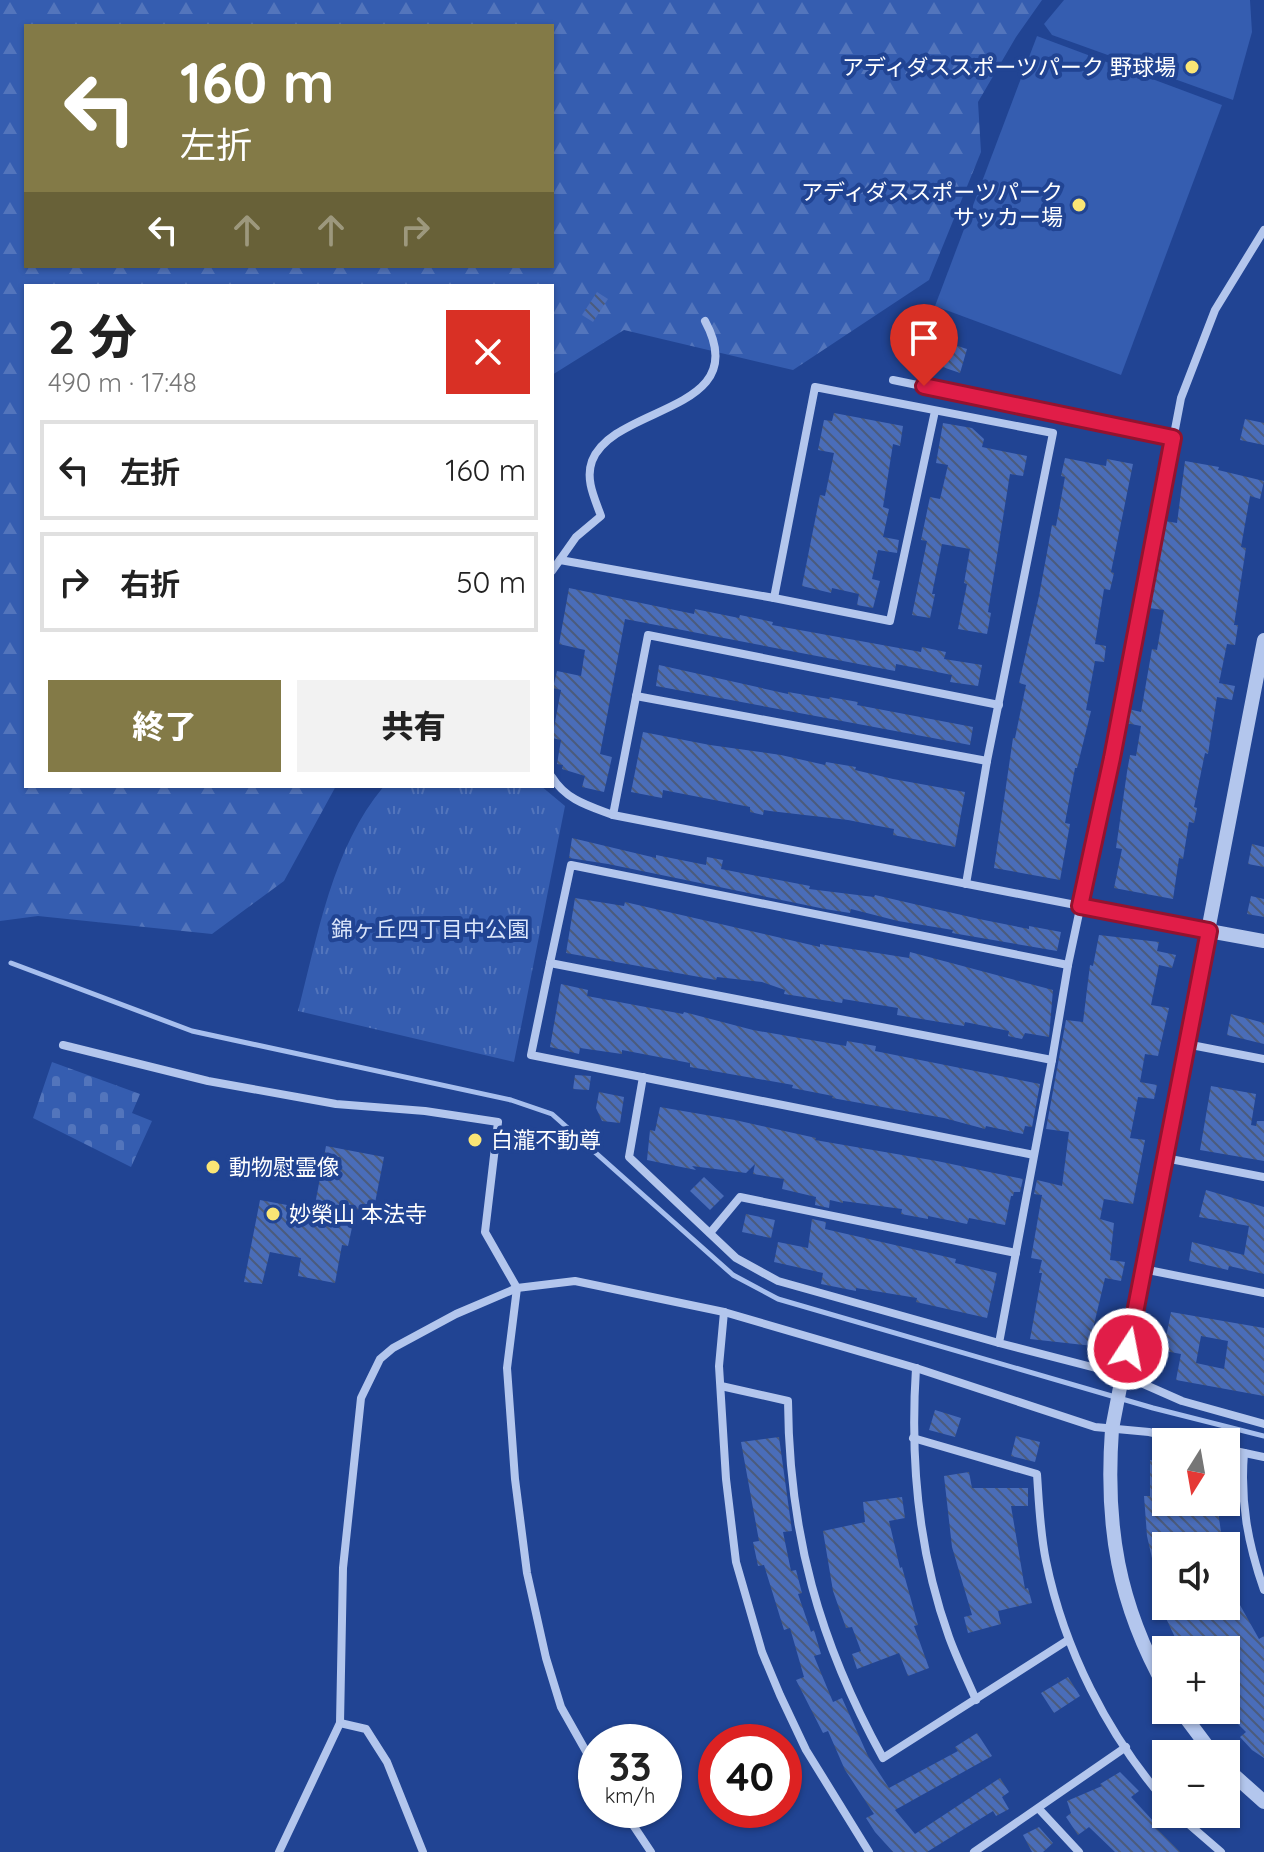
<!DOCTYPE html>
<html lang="ja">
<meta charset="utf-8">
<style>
body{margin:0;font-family:Quicksand,"Noto Sans JP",sans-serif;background:#f2f2f2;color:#222;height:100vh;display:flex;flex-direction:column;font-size:30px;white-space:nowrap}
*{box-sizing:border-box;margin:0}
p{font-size:26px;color:#767676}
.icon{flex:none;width:44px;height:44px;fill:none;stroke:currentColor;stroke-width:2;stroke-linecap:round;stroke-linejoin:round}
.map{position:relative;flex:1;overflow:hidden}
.side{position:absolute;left:24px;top:284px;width:530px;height:504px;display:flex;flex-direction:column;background:#fff;border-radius:0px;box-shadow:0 2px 6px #0004}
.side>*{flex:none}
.guide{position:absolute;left:24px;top:24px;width:530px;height:244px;border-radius:0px;box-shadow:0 2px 6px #0004;background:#837a47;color:#fff;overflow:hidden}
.needle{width:52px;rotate:191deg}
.controls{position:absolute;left:1152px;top:1428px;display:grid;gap:16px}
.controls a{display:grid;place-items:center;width:88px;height:88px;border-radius:0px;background:#fff;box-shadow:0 2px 6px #0004;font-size:40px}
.speed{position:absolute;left:578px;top:1724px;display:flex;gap:16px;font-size:40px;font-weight:700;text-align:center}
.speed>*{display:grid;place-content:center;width:104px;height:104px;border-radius:50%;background:#fff;box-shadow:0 2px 6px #0004;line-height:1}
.speed small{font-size:20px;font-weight:400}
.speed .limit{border:12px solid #d22;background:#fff;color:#111}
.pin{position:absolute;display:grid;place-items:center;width:68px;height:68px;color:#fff;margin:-82px -34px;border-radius:50% 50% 50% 0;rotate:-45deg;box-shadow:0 0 8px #0007}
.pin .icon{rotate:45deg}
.me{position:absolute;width:88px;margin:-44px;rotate:11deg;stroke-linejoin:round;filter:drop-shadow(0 0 6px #0008)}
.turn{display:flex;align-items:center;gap:28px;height:168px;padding:0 24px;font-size:36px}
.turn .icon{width:104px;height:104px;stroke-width:2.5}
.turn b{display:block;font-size:56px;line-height:68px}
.lanes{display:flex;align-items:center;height:76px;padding:0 24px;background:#0003;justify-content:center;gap:40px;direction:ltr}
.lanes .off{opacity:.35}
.round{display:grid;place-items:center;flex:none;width:84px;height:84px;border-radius:0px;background:#f2f2f2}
.headline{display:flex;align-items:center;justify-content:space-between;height:136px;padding:0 24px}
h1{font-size:48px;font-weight:800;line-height:60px}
.primary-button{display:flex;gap:16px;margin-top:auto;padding:16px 24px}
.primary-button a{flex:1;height:92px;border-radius:0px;background:#837a47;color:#fff;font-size:32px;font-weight:800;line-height:92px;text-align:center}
.primary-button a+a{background:#f2f2f2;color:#222}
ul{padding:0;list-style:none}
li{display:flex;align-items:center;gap:24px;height:100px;margin:0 16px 12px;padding:0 8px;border:4px solid #e0e0e0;border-radius:0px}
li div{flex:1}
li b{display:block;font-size:30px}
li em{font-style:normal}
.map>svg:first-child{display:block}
</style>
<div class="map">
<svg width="1264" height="1852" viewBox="0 0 1264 1852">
<defs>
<pattern id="forest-firs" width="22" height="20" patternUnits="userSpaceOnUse" patternTransform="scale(2)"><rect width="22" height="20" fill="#355db0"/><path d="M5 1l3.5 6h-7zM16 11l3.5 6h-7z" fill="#5375bc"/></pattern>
<pattern id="cemetery-stones" width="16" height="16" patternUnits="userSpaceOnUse" patternTransform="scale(2)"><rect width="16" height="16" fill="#355db0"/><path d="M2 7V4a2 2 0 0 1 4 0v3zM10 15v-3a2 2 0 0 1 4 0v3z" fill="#5375bc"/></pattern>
<pattern id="park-tufts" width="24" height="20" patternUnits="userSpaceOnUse" patternTransform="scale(2)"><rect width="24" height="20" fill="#355db0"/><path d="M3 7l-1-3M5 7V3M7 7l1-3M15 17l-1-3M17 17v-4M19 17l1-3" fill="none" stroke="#5375bc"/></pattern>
<pattern id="building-back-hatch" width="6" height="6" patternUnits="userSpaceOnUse" patternTransform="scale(2)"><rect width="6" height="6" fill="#4a6db9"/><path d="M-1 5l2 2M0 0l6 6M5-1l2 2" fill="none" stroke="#4b5b7d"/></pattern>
</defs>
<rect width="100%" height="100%" fill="#214493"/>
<path fill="url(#forest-firs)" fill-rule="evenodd" d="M 0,0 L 1042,0 L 1016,37 L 978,102 L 981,152 L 929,280 L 793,370 L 624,330 L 552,375 L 552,286 L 26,286 L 26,786 L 336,786 L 284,881 L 212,934 L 38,916 L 0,921 ZM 26,26 L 552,26 L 552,266 L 26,266 Z"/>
<path fill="url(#cemetery-stones)" d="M 52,1062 L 140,1094 L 132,1113 L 152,1121 L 131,1167 L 33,1118 Z"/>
<path fill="url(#park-tufts)" d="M 384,786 L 541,786 L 565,806 L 514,1062 L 298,1011 C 318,935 332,848 384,786 Z"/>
<g fill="#355db0">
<path d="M 1064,0 L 1250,0 L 1252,32 L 1233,100 L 1052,35 L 1044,24 Z"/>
<path d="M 1037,36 L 1222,105 L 1121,375 L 935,306 Z"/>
</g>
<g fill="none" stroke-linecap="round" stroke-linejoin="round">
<path stroke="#a7bfee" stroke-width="5" d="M 11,963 L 192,1031 L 511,1100 L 552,1114 L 733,1275 L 778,1299 L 1153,1408 L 1264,1436"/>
</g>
<g fill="url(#building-back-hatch)" fill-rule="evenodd">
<path d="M 597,292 L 608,299 L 593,322 L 582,315 Z"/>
<path d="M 936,329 L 950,333 L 948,343 L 967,349 L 960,373 L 925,361 Z"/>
<path d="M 834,413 L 903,426 L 900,446 L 893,444 L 883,507 L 889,509 L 883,537 L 899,540 L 897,553 L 878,550 L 872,579 L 880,581 L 873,608 L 857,605 L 859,594 L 832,588 L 831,593 L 802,586 L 820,495 L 825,496 L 834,453 L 818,450 L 824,420 L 832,421 Z"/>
<path d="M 1245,419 L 1264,423 L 1264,445 L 1240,440 Z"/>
<path d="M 943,423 L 972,428 L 984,439 L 982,447 L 1027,456 L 1023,476 L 1010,474 L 988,612 L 991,613 L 987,634 L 958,629 L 967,584 L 964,583 L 970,549 L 942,544 L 932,594 L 935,594 L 930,618 L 912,615 L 927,541 L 921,540 L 930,497 L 940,499 L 948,465 L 936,463 Z"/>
<path d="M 1065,458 L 1106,466 L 1107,459 L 1133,464 L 1111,572 L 1114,573 L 1110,590 L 1104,589 L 1095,644 L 1106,646 L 1104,662 L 1095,661 L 1086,710 L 1091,711 L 1077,768 L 1075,768 L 1065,823 L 1070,824 L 1060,880 L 994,868 L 1013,738 L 1015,738 L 1026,685 L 1019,683 L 1039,596 L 1052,525 L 1056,526 L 1065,477 L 1061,476 Z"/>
<path d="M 1185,461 L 1219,467 L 1218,470 L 1264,481 L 1260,499 L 1250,496 L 1241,547 L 1246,548 L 1234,625 L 1238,625 L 1235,645 L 1227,644 L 1219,683 L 1235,686 L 1232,700 L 1217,697 L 1208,754 L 1205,753 L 1194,807 L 1197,808 L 1194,823 L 1189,822 L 1183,859 L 1179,858 L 1173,899 L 1114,888 L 1122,849 L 1116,848 L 1127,772 L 1130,755 L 1136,756 L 1141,726 L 1126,723 L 1128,709 L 1141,712 L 1152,649 L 1157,650 L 1164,610 L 1149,608 L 1165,521 L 1177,523 Z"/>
<path d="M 569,588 L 694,614 L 695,609 L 739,618 L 740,615 L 773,622 L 772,625 L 921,652 L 922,647 L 946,652 L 944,659 L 982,665 L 978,686 L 950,682 L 952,675 L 896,664 L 895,671 L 625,619 L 600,754 L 612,757 L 604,792 L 582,787 L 585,776 L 562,769 L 563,765 L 557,764 L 561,740 L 552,738 L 561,690 L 553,688 L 557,671 L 581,676 L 585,650 L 559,644 Z"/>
<path d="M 659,665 L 788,694 L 788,692 L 829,699 L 830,697 L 858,702 L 857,705 L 973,727 L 970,745 L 656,686 Z"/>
<path d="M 643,732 L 710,745 L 781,755 L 825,765 L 826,762 L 856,767 L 855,770 L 893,779 L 965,792 L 955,847 L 893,835 L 894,829 L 848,820 L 770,811 L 764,810 L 763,815 L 750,812 L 750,807 L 663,790 L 662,798 L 631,792 Z"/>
<path d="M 572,838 L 656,858 L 656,855 L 706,865 L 707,857 L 723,860 L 721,869 L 810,886 L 809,889 L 874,897 L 875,895 L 979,919 L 1029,929 L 1029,926 L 1061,932 L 1057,951 L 952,933 L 953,930 L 898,921 L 851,909 L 850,913 L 825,909 L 608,864 L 569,858 Z"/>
<path d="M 1252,844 L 1264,847 L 1264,867 L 1248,864 Z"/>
<path d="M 1251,896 L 1264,899 L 1264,917 L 1247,914 Z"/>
<path d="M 575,898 L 624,906 L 625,902 L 820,947 L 820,944 L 909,958 L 910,952 L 1053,990 L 1049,1037 L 1025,1033 L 1022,1039 L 1008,1036 L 1009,1031 L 965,1022 L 964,1026 L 897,1015 L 898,1008 L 843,999 L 842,1003 L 784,994 L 785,990 L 762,982 L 717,977 L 716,980 L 566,953 Z"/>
<path d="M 1099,935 L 1159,942 L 1157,951 L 1176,955 L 1172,968 L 1159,965 L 1151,1005 L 1169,1008 L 1158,1056 L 1145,1054 L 1140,1082 L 1157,1085 L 1154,1099 L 1138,1097 L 1130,1138 L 1145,1140 L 1133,1204 L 1104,1199 L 1100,1219 L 1114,1223 L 1110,1260 L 1125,1262 L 1121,1281 L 1105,1278 L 1093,1329 L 1104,1331 L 1102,1347 L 1030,1339 L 1042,1273 L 1039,1273 L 1042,1260 L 1031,1258 L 1042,1195 L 1034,1194 L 1037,1180 L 1062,1186 L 1069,1132 L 1046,1129 L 1066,1020 L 1083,1022 L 1090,965 L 1093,966 Z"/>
<path d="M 561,984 L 588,990 L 587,996 L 683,1014 L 684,1012 L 753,1030 L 846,1046 L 847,1041 L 876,1046 L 875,1051 L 1040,1084 L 1032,1127 L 1025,1126 L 1023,1134 L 986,1126 L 985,1129 L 944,1118 L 832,1098 L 833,1096 L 792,1088 L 793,1085 L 690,1067 L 690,1063 L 669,1059 L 622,1050 L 622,1054 L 580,1048 L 579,1054 L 550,1047 Z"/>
<path d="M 1231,1014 L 1264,1023 L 1264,1044 L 1227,1035 Z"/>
<path d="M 575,1075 L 591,1076 L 589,1090 L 573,1089 Z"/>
<path d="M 1211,1086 L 1256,1094 L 1251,1125 L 1256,1126 L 1257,1121 L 1264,1121 L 1264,1161 L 1200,1150 Z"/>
<path d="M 599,1092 L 624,1097 L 620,1123 L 602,1121 L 596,1108 Z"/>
<path d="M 660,1107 L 735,1120 L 816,1138 L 815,1140 L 937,1161 L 1023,1179 L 1020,1192 L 1014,1192 L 1013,1196 L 1011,1196 L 1005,1225 L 969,1218 L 967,1224 L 928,1216 L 928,1219 L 901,1214 L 902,1209 L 843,1201 L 843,1203 L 830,1200 L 829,1208 L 815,1205 L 816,1197 L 782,1189 L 784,1179 L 753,1174 L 755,1164 L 746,1173 L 692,1166 L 696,1170 L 647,1160 L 650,1130 L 655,1131 Z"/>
<path d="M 326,1146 L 384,1157 L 373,1213 L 356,1209 L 348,1246 L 342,1245 L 335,1283 L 298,1276 L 301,1258 L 270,1252 L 262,1284 L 244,1282 L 260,1200 L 314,1210 Z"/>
<path d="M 704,1177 L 724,1196 L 710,1210 L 690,1191 Z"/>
<path d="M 1206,1190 L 1264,1207 L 1264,1274 L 1229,1266 L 1228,1270 L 1189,1261 L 1192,1242 L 1244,1255 L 1249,1226 L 1199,1217 Z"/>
<path d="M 746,1214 L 775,1220 L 771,1238 L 742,1232 Z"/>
<path d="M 812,1219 L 826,1222 L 825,1229 L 956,1259 L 955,1263 L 997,1273 L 987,1318 L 916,1302 L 917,1298 L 856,1288 L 856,1291 L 821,1284 L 823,1273 L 774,1262 L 778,1242 L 808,1248 Z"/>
<path d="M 1171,1312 L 1264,1328 L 1264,1396 L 1176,1380 L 1181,1354 L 1154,1349 L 1156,1335 L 1166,1337 ZM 1201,1336 L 1228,1341 L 1224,1369 L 1196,1363 Z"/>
<path d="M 935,1410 L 961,1418 L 955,1437 L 929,1430 Z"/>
<path d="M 1016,1436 L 1040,1442 L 1035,1462 L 1011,1456 Z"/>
<path d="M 779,1437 L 792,1531 L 783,1532 L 791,1571 L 796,1570 L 802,1593 L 798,1594 L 811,1632 L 814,1630 L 821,1654 L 814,1656 L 833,1702 L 842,1698 L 868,1756 L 889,1788 L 958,1751 L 955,1747 L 977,1733 L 992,1756 L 895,1810 L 915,1834 L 1000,1778 L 1009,1792 L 1002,1797 L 1009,1809 L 996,1816 L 993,1811 L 927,1852 L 893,1852 L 875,1832 L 866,1818 L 874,1814 L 845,1770 L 828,1731 L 823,1733 L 796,1680 L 804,1677 L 790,1628 L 784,1630 L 764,1565 L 758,1566 L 753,1542 L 759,1541 L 741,1442 Z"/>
<path d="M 1150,1460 L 1166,1461 L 1166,1502 L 1184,1502 L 1184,1506 L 1210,1504 L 1211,1511 L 1218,1511 L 1223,1546 L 1166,1546 L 1166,1593 L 1160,1594 L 1147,1536 L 1144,1496 L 1150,1496 Z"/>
<path d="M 969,1472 L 972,1488 L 1028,1488 L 1028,1506 L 1011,1506 L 1025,1589 L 1028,1588 L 1032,1603 L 998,1611 L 1001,1624 L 968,1633 L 964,1617 L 972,1615 L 952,1547 L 944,1476 Z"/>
<path d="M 902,1497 L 905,1518 L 889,1521 L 900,1568 L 902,1567 L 918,1625 L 914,1626 L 929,1668 L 908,1676 L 899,1653 L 857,1669 L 852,1654 L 861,1651 L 852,1627 L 846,1628 L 833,1591 L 823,1531 L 865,1522 L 863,1502 Z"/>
<path d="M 1226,1580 L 1259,1639 L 1264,1636 L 1264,1758 L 1252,1750 L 1240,1737 L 1246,1732 L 1226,1712 L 1226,1643 L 1210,1650 L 1181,1650 L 1163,1612 L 1182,1606 L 1199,1606 L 1203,1617 L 1226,1606 Z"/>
<path d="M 1068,1677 L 1080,1696 L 1054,1713 L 1041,1693 Z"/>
<path d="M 1120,1772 L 1139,1791 L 1131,1797 L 1155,1823 L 1153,1825 L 1180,1852 L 1115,1852 L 1089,1827 L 1078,1835 L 1066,1817 L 1071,1813 L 1067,1801 L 1102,1786 L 1100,1784 Z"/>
<path d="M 1039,1827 L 1053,1843 L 1043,1852 L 1032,1852 L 1023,1835 Z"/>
</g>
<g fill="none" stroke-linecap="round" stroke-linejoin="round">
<g stroke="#b3c6ed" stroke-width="8">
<path d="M 893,380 L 1173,438"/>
<path d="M 560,560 L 774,598 L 815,387 L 1053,433 L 987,761 L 636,696"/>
<path d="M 552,571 L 576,537 L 601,516 C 595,499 585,480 592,461 C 614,404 755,413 705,321"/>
<path d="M 774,598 L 890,621 L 935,411"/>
<path d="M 552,777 C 566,800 589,806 613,815 L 1209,931"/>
<path d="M 613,815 L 648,635 L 999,705"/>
<path d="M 966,884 L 987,761"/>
<path d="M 550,963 L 571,865 L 1068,965"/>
<path d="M 1186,1044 L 1264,1059"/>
<path d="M 63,1045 L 208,1081 L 336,1104 L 425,1111 L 498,1122 L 485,1232 L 517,1288 L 507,1368 L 515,1479 L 527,1573 L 546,1658 L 561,1707 L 596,1769"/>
<path d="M 1052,1060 L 1068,965 L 1112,758 L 1181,398 L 1215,310 L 1264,230"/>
<path d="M 643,1077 L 629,1157 L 736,1258 L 778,1281 L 999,1343"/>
<path d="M 1034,1155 L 531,1055 L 550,963 L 1052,1060 L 999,1343 L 1123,1375 L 1182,1401 L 1264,1424"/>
<path d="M 1165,1158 L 1264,1177"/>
<path d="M 710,1233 L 740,1197 L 1016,1253"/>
<path d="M 1143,1269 L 1264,1293"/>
<path d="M 724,1312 L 719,1366 L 726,1479 L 736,1562 L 762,1652 L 780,1695 L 806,1750 L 869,1852"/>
<path d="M 916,1368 C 910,1460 918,1551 949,1637 C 957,1659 967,1679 976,1700"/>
<path d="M 721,1386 L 788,1401 C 789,1534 819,1642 883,1758 L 1068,1640"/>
<path d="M 913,1438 L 1037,1474 C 1039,1503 1040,1532 1046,1561 C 1064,1649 1107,1734 1166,1802"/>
<path d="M 1226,1449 L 1264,1457"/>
<path d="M 1244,1453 C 1240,1502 1248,1544 1264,1590"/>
<path d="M 340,1723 L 366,1729 L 387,1762 L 423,1852"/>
<path d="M 1039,1809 L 1079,1852"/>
<path d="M 623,1810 L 651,1852"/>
<path d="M 1177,1814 L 1221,1852"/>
<path d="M 279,1852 L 340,1723 L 343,1568 L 361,1398 L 380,1359 L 393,1348 L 456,1314 L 517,1288 L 575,1281 L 724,1312 L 916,1368 L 1095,1427 L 1149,1432 L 1194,1442"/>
<path d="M 974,1852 L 1126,1747"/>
</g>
<g stroke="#b3c6ed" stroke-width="14">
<path d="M 1209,931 L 1264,941"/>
<path d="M 1166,1689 C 1118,1604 1105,1526 1112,1429 L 1264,640"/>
<path d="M 1180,1710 L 1213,1754"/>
<path d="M 1226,1768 L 1264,1802"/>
</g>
</g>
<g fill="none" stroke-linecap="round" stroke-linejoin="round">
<g stroke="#92132f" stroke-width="20">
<path id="route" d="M 924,386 L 1173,438 L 1112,758 L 1080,906 L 1209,931 L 1128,1349"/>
</g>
<use href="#route" stroke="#e11d48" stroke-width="14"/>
</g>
<g fill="#fae575" stroke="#214493" stroke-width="3">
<circle cx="1192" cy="67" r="8"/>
<circle cx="1079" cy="205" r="8"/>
<circle cx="475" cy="1140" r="8"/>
<circle cx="213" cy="1167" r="8"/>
<circle cx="273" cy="1214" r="8"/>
</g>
<g text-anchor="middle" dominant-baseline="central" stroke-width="8" stroke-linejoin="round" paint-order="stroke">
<g font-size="22" fill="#fff" stroke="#214493" text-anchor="start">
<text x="1176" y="67" text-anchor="end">アディダススポーツパーク 野球場</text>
<text x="1063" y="192" text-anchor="end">アディダススポーツパーク<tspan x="1063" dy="25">サッカー場</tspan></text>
<text x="491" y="1140">白瀧不動尊</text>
<text x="229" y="1167">動物慰霊像</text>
<text x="289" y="1214">妙榮山 本法寺</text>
</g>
<g font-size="22" fill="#d9e4fa" stroke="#214493">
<text x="430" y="929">錦ヶ丘四丁目中公園</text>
</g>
</g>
</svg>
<div class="controls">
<a><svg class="needle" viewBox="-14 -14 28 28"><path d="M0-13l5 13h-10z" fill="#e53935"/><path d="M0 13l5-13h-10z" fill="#767676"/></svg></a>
<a><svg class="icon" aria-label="sound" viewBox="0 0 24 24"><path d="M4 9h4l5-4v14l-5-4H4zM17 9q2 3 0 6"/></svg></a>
<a>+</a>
<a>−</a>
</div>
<div class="speed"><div>33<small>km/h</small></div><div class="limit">40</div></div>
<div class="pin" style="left:924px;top:386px;background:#d93025"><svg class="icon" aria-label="arrive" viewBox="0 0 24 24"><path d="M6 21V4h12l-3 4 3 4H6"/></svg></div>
<svg class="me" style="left:1128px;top:1349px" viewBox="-20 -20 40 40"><circle r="17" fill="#e11d48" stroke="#fff" stroke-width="3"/><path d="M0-11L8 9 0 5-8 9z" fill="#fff"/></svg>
<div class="guide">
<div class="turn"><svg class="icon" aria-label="left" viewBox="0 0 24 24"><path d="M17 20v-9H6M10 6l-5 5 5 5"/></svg><div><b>160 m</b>左折</div></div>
<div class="lanes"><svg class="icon" aria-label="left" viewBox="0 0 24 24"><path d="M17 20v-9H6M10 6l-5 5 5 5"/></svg><svg class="icon off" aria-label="ahead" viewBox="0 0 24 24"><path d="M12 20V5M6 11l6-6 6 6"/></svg><svg class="icon off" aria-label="ahead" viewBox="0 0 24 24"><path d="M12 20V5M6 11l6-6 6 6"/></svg><svg class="icon off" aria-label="right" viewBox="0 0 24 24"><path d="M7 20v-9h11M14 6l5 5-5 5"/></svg></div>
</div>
<section class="side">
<div class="headline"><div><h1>2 分</h1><p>490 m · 17:48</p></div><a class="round" style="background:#d93025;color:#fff"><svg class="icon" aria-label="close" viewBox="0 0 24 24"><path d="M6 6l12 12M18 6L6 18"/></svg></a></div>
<ul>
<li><svg class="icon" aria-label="left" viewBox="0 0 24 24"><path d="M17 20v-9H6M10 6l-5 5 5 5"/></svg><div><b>左折</b></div><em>160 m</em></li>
<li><svg class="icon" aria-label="right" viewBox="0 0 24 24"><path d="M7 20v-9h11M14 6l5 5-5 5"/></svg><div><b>右折</b></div><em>50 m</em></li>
</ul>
<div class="primary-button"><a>終了</a><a>共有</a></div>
</section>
</div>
